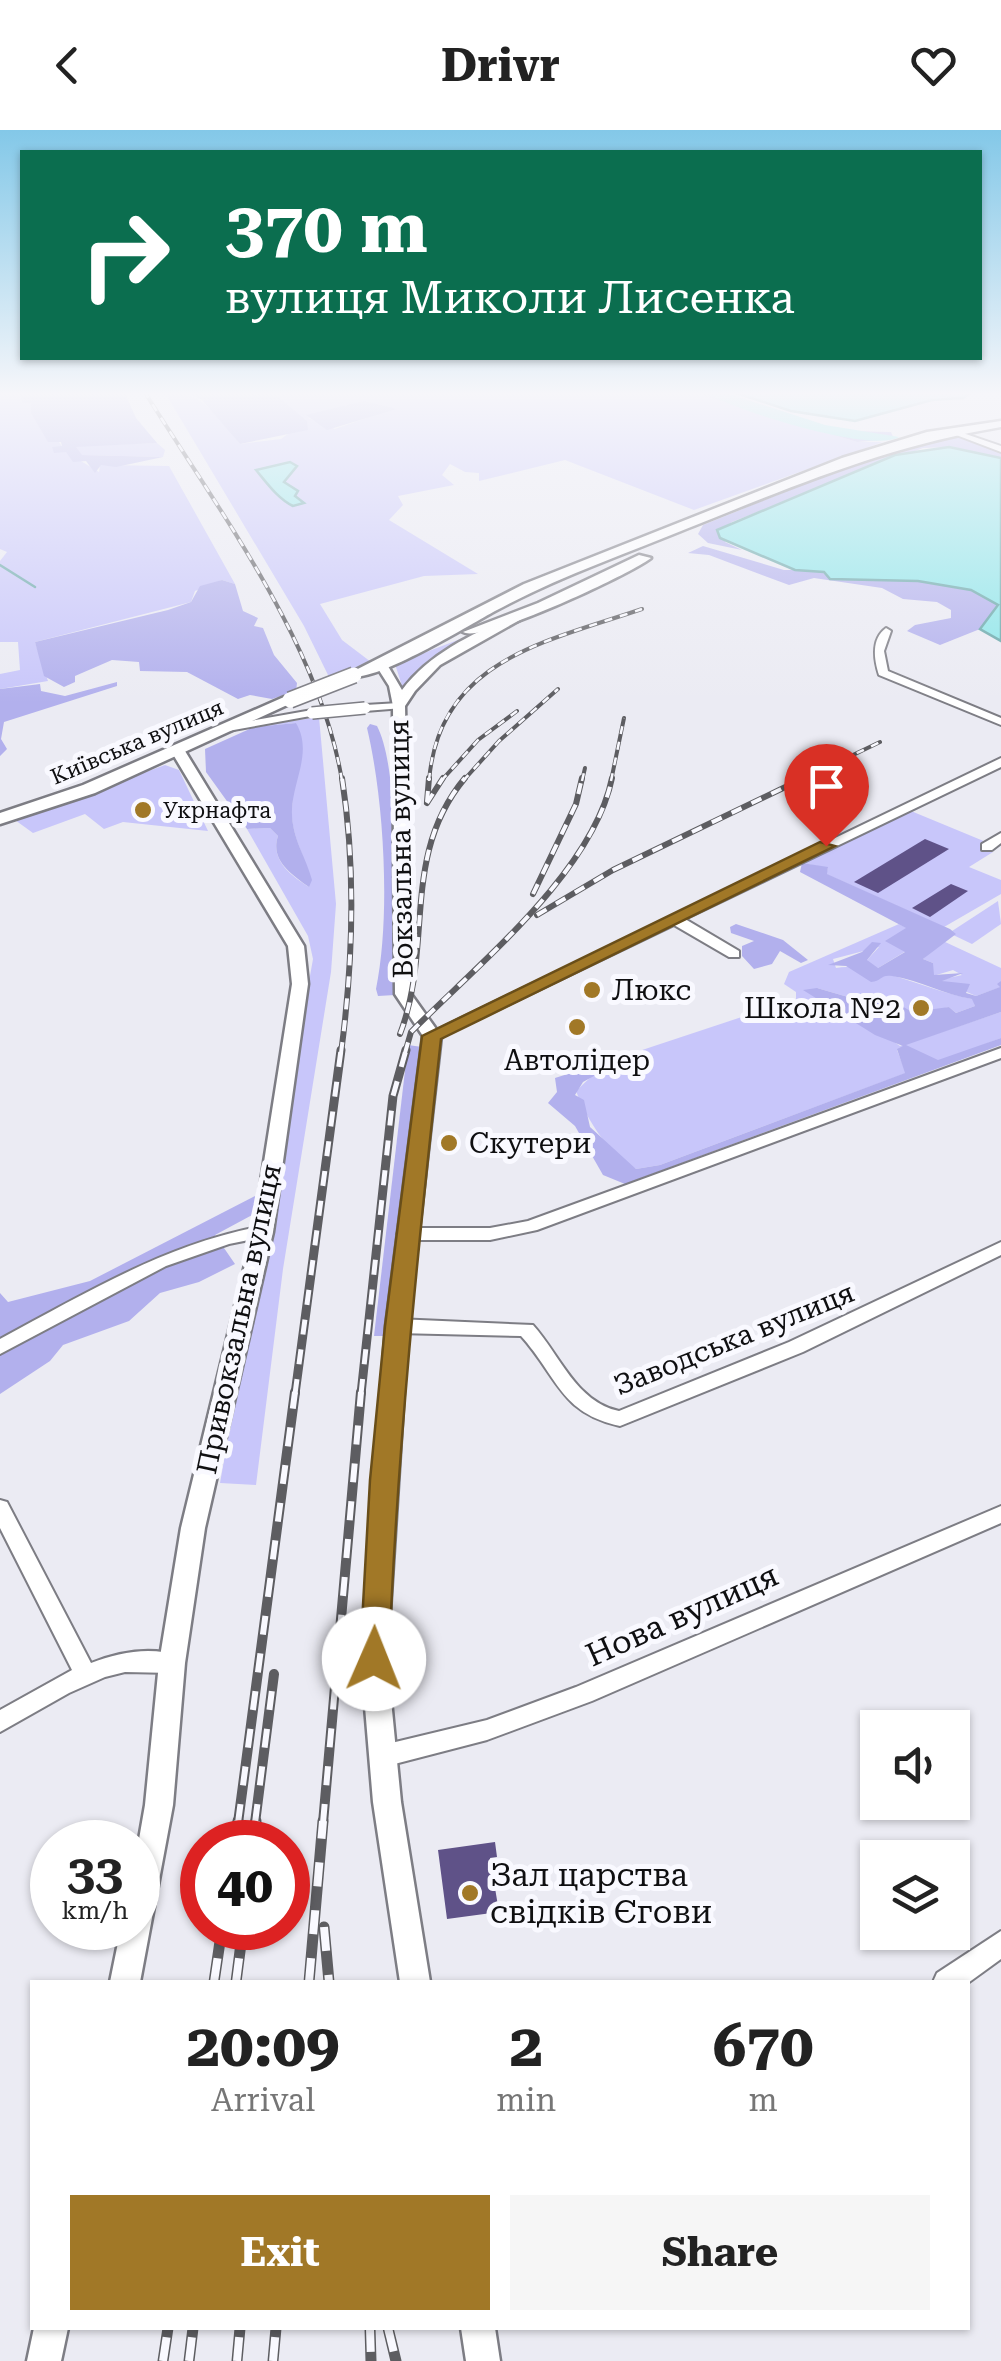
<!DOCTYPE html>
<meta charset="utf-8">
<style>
body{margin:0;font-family:"Roboto Serif",serif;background:#f6f6f6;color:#222;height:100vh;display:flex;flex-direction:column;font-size:38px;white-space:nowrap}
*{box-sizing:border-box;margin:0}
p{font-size:32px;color:#767676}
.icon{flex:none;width:55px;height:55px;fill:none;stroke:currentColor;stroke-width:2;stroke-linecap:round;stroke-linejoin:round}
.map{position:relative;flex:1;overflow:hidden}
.sheet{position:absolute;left:30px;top:1850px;width:940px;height:350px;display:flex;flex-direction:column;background:#fff;border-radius:0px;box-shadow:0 2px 8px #0004}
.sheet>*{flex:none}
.top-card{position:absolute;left:20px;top:20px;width:962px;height:210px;border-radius:0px;box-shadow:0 2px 8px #0004;background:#0b6e4f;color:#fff;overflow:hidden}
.fabs{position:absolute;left:860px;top:1580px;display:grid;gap:20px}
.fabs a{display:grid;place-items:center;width:110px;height:110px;border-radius:0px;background:#fff;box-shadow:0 2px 8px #0004;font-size:50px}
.speed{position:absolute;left:30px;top:1690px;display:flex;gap:20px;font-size:50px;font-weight:700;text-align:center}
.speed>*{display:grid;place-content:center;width:130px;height:130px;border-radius:50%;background:#fff;box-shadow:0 2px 8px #0004;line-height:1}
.speed small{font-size:25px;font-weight:400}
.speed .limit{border:15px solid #d22;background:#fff;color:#111}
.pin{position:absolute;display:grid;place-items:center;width:85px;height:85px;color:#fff;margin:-102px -42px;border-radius:50% 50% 50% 0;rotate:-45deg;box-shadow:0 0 10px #0007}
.pin .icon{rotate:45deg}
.me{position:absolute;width:110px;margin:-55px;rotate:1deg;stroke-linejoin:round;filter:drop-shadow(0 0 8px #0008)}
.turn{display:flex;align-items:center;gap:35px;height:210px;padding:0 40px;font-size:45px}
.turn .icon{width:130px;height:130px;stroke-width:2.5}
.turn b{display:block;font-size:70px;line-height:85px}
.eta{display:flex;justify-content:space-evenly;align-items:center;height:170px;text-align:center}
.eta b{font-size:60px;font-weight:700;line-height:70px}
.action{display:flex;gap:20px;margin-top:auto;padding:20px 40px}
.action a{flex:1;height:115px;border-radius:0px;background:#a17827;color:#fff;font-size:40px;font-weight:700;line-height:115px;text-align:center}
.action a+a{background:#f6f6f6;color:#222}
header{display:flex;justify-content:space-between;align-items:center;height:130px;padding:0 40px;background:#fff;font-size:45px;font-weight:700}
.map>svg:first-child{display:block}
</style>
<header><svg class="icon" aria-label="back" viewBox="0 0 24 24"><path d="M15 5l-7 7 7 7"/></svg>Drivr<svg class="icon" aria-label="heart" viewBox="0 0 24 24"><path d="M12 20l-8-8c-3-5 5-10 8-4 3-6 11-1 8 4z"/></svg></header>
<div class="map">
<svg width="1001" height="2231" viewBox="0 0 1001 2231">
<rect width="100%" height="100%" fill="#ebebf3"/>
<g fill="#c8c6fa" fill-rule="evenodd">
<path d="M 0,261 L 19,261 L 22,273 L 31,273 L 66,322 L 99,342 L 100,335 L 169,336 L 235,454 L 222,450 L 195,461 L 191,472 L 35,512 L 48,551 L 0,559 L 0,544 L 20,540 L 18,512 L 0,512 L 0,431 L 7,422 L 0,419 Z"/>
<path d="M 164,261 C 203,261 217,286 240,314 L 281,309 L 306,291 L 276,266 L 255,261 L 688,261 L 857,312 L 883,312 L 694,380 L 565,330 L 479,351 L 479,343 L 465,342 L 450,334 L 442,345 L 454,355 L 398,366 L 403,375 L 389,390 L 478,444 L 424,446 L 320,474 L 342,510 L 371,532 L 329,547 L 304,496 ZM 364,271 L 380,278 L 396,278 L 335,299 L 308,288 Z"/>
<path d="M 157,313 L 165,320 L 163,327 L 81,325 L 75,316 Z"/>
<path d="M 510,490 L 447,519 L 403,559 L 395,534 Z"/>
<path d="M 319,587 L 336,774 L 331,842 L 283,1139 L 256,1355 L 220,1353 L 313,829 L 308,806 L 247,699 L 270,698 L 278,706 C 270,730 291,746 309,757 C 310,730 290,708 292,680 C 293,645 305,630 296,593 L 254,597 Z"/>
<path d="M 165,635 L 179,640 L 208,701 L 123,692 L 104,699 L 85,684 L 33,703 L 15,690 Z"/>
<path d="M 911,681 L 986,712 L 981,718 L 993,722 L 969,737 L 1001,750 L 1001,764 L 944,797 L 826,744 L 828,738 L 802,733 Z"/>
<path d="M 998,771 L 1001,794 L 972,814 L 949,803 Z"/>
<path d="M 899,794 L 907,798 L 906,821 L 878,838 L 871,837 L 867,830 L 879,817 L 833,829 L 836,838 C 871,831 934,863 973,869 L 975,876 L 956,883 L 949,877 L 917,885 L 868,863 L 848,867 L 817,858 L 900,916 L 1001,882 L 1001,908 L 928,936 L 897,920 L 906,943 L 660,1035 L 636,1039 C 606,1022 586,987 576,961 L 594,944 L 612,936 L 615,929 L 796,869 L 796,862 L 784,854 L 789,842 Z"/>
<path d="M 943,811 L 1001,838 L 1001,857 L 976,866 L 940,850 L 962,845 L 953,840 L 933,846 L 933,833 L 923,829 Z"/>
</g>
<g fill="#b2b0ed">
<path d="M 19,261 L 124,261 L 136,288 L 157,313 L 76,317 L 82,325 L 163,327 L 116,337 L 101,335 L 95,343 L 86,331 L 73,332 L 66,322 L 54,323 L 52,317 L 62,316 L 61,312 L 48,312 L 31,283 L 31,273 L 22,273 Z"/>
<path d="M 184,261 L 262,262 L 277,266 L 307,291 L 308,300 L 240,314 L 202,270 Z"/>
<path d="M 688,261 L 702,261 L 845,301 L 891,302 L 894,309 L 857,312 Z"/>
<path d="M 364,271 L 397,279 L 327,300 L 306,285 Z"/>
<path d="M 955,306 L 1001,316 L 1001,328 L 949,317 L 923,318 L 732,392 L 724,398 L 725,412 L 742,420 L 708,413 L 698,404 L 703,395 L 854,334 Z"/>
<path d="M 703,416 L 784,440 L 817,440 L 841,449 L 918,451 L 971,460 L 998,475 L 980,499 L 940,515 L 907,501 L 915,495 L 951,488 L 951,480 L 937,472 L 903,469 L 882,458 L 814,448 L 789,455 L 709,425 L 688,423 Z"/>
<path d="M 222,450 L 235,454 L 243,481 L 258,488 L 254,496 L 263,498 L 274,525 L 297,553 L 296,561 L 272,569 L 250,565 L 238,569 L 187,542 L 140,541 L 139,532 L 112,530 L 75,546 L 75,552 L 64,557 L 44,546 L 35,512 L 168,480 L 191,472 L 200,456 Z"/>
<path d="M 117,552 L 117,556 L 4,592 L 1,609 L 7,619 L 0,626 L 0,559 L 40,554 L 41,561 L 65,566 Z"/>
<path d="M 296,593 C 313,622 293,650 292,680 C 291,707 306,727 312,750 L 309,757 C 291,744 270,730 278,706 L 270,698 L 247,699 L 206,642 L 205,619 L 254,597 Z"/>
<path d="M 370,594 L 377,596 C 403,646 392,801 395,865 L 378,866 L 376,859 C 391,786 384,669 367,598 Z"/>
<path d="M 802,733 L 828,737 L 827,744 L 950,799 L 956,804 L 923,829 L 933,833 L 934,845 L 963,843 L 942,851 L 970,854 L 966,863 L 976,866 L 1000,857 L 997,854 L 1001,851 L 1001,882 L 906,915 L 938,930 L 1001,908 L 1001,915 L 625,1054 L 603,1045 L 575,996 L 548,973 L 557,962 L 555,948 L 615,929 L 612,936 L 583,952 L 575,965 L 584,970 L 590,997 L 636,1039 L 660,1035 L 905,943 L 897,919 L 903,916 L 875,905 L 803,860 L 817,858 L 848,867 L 880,863 L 912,882 L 949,877 L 956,883 L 975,876 L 972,869 C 944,865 920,850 892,846 C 881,844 882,851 871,852 L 846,836 L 828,835 L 862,822 L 872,812 L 881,813 L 867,830 L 878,838 L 905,822 L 885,811 L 906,798 L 800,742 Z"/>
<path d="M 736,794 L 783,810 L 808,830 L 801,833 L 780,821 L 772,834 L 754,839 L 742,826 L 742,816 L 754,811 L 731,803 L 730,797 Z"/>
<path d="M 408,915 L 422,917 L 390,1206 L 374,1206 Z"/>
<path d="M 255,1066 L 254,1084 L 215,1105 L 235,1134 L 199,1152 L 160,1163 L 129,1191 L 63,1215 L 50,1231 L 0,1264 L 0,1163 L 8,1172 L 90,1151 Z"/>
</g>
<g fill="#8ce6e9" stroke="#66a6a8" stroke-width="2.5">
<path d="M 730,261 L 973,261 L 963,268 L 932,270 L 855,291 L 791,281 Z"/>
<path d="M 949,317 L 1001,328 L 1001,511 L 980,499 L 998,475 L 971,460 L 918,451 L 830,449 L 824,442 L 795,440 L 720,408 L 717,400 L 895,325 Z"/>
<path d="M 290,332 L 297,336 L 284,352 L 298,361 L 295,366 L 304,373 L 293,376 C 278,369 266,352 256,340 Z"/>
</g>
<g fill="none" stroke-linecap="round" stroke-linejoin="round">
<path stroke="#66a6a8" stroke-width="2.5" d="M 0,435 L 35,457"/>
<path fill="#8ce6e9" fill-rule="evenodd" d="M 702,261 L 720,261 L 825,295 L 899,307 C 871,324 731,279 702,261 Z"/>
</g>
<g fill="#5f5288">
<path d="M 925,709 L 949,719 L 878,763 L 854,752 Z"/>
<path d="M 951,754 L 968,761 L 930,787 L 912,778 Z"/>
<path d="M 495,1712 L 497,1727 L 490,1728 L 499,1782 L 447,1789 L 438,1720 Z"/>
</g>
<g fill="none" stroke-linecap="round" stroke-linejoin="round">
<g stroke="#7d7d84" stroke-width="4">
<g id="minor">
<path d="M 951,299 L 1001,316 L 1001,322 L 951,303 Z"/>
<path d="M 886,498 L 891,501 L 884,521 L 888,541 L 1001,588 L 1001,595 L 879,545 C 874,529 871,509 886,498 Z"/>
<path d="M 399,573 L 405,576 L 403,578 L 365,581 L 359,578 L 365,575 Z"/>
<path d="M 312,580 L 316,581 L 316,585 L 228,601 L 222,598 L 228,595 Z"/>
<path d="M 1001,628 L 1001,637 L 685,789 L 739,821 L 739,827 L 729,827 L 674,795 L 437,909 L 432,911 L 424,906 Z"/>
<path d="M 1001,703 L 1001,713 L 992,720 L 982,720 L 982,714 Z"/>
<path d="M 1001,918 L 1001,928 L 537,1100 L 490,1110 L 406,1110 L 397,1104 L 406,1098 L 490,1098 L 528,1091 Z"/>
<path d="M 263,1096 L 272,1102 L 269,1106 L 229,1114 L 166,1136 L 0,1224 L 0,1209 C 86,1163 166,1114 263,1096 Z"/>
<path d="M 1001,1112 L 1001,1125 L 803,1222 L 620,1296 C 560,1283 558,1247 521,1206 L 397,1203 L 390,1201 L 388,1196 L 390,1191 L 397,1189 L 533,1195 C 560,1225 576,1272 619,1281 L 789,1212 Z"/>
<path d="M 0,1370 L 7,1372 L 91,1533 C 119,1522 151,1516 180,1526 L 183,1533 L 180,1540 L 172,1543 L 125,1542 L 105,1547 L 69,1563 L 0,1602 L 0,1580 L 72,1540 L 0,1398 Z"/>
<path d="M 1001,1376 L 1001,1393 L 592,1571 L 487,1610 L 383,1637 L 375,1634 L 371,1626 L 375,1618 L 383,1615 L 487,1590 L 576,1557 Z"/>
<path d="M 1001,1801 L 1001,1829 L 968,1853 L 933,1852 L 937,1843 Z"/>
</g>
</g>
<g stroke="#7d7d84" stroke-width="5">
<g id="tertiary">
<path d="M 515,485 L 525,487 L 440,535 L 415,561 L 405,576 L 411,864 L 441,906 L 408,1196 L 387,1529 L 401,1672 L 430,1852 L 400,1852 L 373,1672 L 361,1529 L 386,1196 L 423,906 L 395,864 L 393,576 L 389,556 L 375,534 L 385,531 L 402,560 C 431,522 473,504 515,485 Z"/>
<path d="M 178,617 L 185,621 L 304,816 L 308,854 L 273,1102 L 205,1398 L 185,1533 L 173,1675 L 140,1852 L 110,1852 L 121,1798 L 138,1798 L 138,1715 L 145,1675 L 159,1533 L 181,1398 L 253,1102 L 292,854 L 288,816 L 171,621 Z"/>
<path d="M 34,2198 L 68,2198 L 61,2231 L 27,2231 Z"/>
<path d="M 461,2198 L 495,2198 L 500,2231 L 466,2231 Z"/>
</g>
</g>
<g stroke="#7d7d84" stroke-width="5">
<g id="secondary">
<path d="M 1001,291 L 1001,297 C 888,316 796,355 691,397 C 625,424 558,447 495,481 C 471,494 366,559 346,545 L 524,454 L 842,328 L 927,302 Z"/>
<path d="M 639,425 L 651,428 C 629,445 481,514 463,502 L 538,473 Z"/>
<path d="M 284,567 L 298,570 L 95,663 L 0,694 L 0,683 L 83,655 Z"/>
</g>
</g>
<use href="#minor" fill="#fff" fill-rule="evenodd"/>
<use href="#tertiary" fill="#fff" fill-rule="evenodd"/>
<use href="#secondary" fill="#fff" fill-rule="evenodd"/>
<g stroke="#5d5d61" stroke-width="4">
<g id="rail-far4">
<path d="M 144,261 C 217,378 320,514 342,651"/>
<path d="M 429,651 C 439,530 545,512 642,479"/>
<path d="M 441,651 L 478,610 L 517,581"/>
<path d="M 463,651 L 499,611 L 558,559"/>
<path d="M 582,651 L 585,638"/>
<path d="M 611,651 L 624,588"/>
<path d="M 799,651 L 880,612"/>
</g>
</g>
<g stroke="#5d5d61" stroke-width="6">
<g id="rail-far3">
<path d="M 427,672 L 429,648"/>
<path d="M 427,673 L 443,648"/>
<path d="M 533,764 L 576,674 L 582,648"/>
<path d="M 537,785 L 613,740 L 804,648"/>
<path d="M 400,904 C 434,815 400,726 465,648"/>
<path d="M 341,923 C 353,833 356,738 342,648"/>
<path d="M 405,923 L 411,902 C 477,835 593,742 612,648"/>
</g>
</g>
<g stroke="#5d5d61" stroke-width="9">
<g id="rail-far2">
<path d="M 295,1264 L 341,920"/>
<path d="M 361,1264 L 393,966 L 406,920"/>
</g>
</g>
<g stroke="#5d5d61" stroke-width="10">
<g id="rail-far1">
<path d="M 238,1693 L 295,1262"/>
<path d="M 255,1693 L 274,1544"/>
<path d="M 323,1693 L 361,1262"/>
</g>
</g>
<g stroke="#5d5d61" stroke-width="11">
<g id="rail">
<path d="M 235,1712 L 238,1691"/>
<path d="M 253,1712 L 256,1691"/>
<path d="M 324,1797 L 329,1852"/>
<path d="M 214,1852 L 222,1798"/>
<path d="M 236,1852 L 243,1798"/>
<path d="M 309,1852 L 323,1691"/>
<path d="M 370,2198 L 371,2231"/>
<path d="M 388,2198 L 396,2231"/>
<path d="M 163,2231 L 168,2198"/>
<path d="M 189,2231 L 193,2198"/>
<path d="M 237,2231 L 240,2198"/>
<path d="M 273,2231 L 276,2198"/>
</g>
</g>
<use href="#rail-far4" stroke="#f9f9ff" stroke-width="2.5" stroke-dasharray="8" stroke-linecap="butt"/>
<use href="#rail-far3" stroke="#f9f9ff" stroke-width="4" stroke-dasharray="11" stroke-linecap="butt"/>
<use href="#rail-far2" stroke="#f9f9ff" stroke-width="5" stroke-dasharray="15" stroke-linecap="butt"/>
<use href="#rail-far1" stroke="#f9f9ff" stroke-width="6" stroke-dasharray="19" stroke-linecap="butt"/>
<use href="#rail" stroke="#f9f9ff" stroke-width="8" stroke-dasharray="24" stroke-linecap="butt"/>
<g stroke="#7d7d84" stroke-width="14" stroke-linecap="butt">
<path id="minor-bridge" d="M 312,583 L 365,578"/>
</g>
<g stroke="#7d7d84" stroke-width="18" stroke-linecap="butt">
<path id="secondary-bridge" d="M 290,570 L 354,545"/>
</g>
<use href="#minor-bridge" stroke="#fff" stroke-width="11"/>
<use href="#secondary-bridge" stroke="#fff" stroke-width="15"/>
</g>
<linearGradient id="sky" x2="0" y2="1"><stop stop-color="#83c8e8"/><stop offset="0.46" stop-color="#f6f6fa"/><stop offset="1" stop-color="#f6f6fa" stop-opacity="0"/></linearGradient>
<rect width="1001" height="573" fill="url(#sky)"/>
<path fill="#a17827" stroke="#694e19" stroke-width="2.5" d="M 820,712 L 835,716 L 441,909 C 418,1116 397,1321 389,1529 L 384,1538 L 374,1542 L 364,1538 L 360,1529 L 370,1350 L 385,1196 L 422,906 Z"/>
<g fill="#a17827" stroke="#f9f9ff" stroke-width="4">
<circle cx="143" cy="680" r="10"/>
<circle cx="592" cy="860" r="10"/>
<circle cx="921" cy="878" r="10"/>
<circle cx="577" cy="897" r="10"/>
<circle cx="449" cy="1013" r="10"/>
<circle cx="470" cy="1763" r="10"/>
</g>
<g text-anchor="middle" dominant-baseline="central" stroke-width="10" stroke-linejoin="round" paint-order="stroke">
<g font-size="22" fill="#0f0f11" stroke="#f9f9ff">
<text transform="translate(137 612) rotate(-23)">Київська вулиця</text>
</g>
<g font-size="22" fill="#0f0f11" stroke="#f9f9ff" text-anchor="start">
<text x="163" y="680">Укрнафта</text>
</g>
<g font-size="28" fill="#0f0f11" stroke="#f9f9ff">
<text transform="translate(401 719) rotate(-91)">Вокзальна вулиця</text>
<text transform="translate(239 1189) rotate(-78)">Привокзальна вулиця</text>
<text transform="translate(734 1209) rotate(-22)">Заводська вулиця</text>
</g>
<g font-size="28" fill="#0f0f11" stroke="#f9f9ff" text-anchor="start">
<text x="612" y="860">Люкс</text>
<text x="901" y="878" text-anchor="end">Школа №2</text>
<text x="577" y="930" text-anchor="middle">Автолідер</text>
<text x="469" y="1013">Скутери</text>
</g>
<g font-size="32" fill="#0f0f11" stroke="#f9f9ff">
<text transform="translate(682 1485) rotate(-24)">Нова вулиця</text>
</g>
<g font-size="32" fill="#0f0f11" stroke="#f9f9ff" text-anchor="start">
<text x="490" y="1745">Зал царства<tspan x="490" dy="37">свідків Єгови</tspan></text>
</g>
</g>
</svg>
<div class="fabs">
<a><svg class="icon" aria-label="sound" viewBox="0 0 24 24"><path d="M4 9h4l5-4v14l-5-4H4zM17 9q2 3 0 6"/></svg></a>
<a><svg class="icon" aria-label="layers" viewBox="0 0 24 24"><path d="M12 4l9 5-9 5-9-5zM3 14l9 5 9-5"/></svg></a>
</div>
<div class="speed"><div>33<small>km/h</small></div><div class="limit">40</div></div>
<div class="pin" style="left:826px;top:716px;background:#d93025"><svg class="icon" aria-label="arrive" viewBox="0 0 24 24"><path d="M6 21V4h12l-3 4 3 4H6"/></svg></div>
<svg class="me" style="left:374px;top:1529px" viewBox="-20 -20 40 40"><circle r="19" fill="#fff"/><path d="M0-13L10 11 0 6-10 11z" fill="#a17827"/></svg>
<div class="top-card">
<div class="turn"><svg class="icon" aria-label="right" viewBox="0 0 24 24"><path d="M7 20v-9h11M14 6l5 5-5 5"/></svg><div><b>370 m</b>вулиця Миколи Лисенка</div></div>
</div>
<section class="sheet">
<div class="eta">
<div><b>20:09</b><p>Arrival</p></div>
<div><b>2</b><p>min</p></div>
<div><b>670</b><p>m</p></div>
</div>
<div class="action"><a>Exit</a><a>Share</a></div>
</section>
</div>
